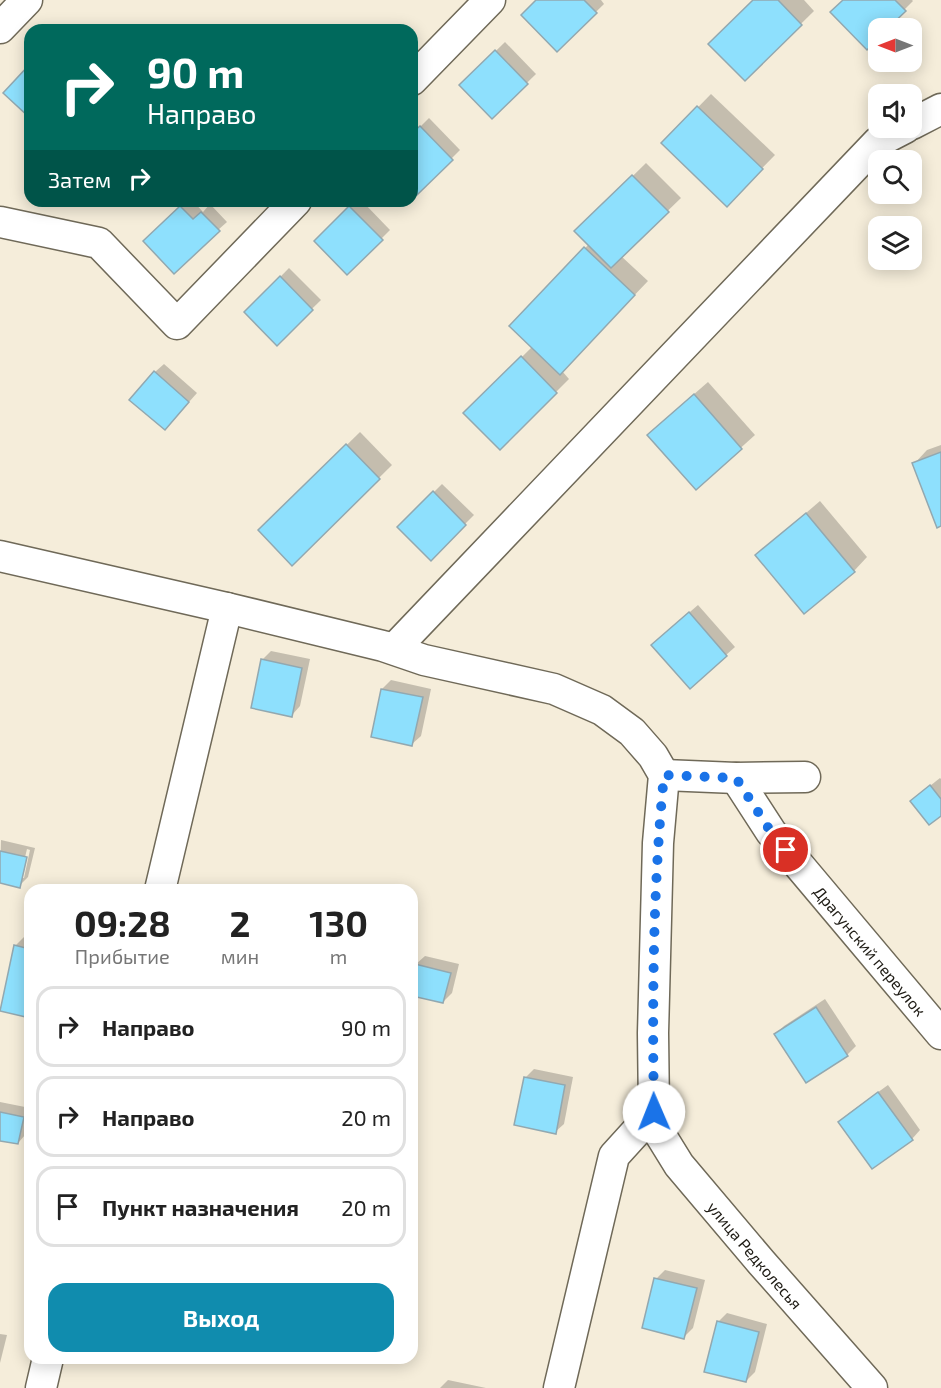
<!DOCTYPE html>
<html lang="ru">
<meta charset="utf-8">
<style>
body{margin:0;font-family:"Exo 2",sans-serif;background:#f6f6f6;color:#222;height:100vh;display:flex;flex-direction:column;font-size:22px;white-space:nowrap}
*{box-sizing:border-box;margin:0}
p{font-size:20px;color:#767676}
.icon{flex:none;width:33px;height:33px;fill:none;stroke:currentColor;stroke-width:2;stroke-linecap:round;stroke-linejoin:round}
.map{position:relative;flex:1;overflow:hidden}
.drawer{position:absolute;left:24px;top:884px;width:394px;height:480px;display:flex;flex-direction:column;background:#fff;border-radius:18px;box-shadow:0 3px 15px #0003}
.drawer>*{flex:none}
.top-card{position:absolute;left:24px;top:24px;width:394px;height:183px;border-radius:18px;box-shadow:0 3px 15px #0003;background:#00695c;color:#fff;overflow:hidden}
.needle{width:39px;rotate:270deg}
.buttons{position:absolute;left:868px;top:18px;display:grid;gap:12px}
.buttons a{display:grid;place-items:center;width:54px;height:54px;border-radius:12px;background:#fff;box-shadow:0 3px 15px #0003;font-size:30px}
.pin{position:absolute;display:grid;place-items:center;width:51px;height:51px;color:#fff;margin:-26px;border:3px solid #fff;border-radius:50%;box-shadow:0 2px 6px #0007}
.me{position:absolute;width:66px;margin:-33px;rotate:359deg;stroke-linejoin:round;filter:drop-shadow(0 0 4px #0008)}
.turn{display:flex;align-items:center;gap:21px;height:126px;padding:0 24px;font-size:27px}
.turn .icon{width:78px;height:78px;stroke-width:2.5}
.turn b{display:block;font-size:42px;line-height:51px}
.then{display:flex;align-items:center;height:57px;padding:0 24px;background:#0003;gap:12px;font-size:22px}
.eta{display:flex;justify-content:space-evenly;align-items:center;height:102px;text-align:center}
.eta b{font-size:36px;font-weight:700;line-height:42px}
.button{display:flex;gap:12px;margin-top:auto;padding:12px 24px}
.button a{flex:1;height:69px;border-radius:18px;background:#108cae;color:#fff;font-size:24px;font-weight:700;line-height:69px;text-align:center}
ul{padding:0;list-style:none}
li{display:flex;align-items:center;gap:18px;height:81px;margin:0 12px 9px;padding:0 12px;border:3px solid #e0e0e0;border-radius:18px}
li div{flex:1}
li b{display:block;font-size:22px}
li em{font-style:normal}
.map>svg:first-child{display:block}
</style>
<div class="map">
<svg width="941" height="1388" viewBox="0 0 941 1388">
<rect width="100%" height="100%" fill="#f5edda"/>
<g fill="#0003" fill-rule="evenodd">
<path d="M 538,0 L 601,0 L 604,4 L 557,50 Z"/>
<path d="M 755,0 L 804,0 L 814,11 L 745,79 Z"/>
<path d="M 845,0 L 912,0 L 913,1 L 886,28 L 879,28 L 879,35 Z"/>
<path d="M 505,42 L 536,74 L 492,117 L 461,85 Z"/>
<path d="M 711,94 L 775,155 L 727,204 L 663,143 Z"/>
<path d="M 429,118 L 460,150 L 417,193 L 412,135 Z"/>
<path d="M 646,163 L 681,198 L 621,256 L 648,281 L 562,371 L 569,379 L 500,448 L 465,413 L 532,347 L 511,326 L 589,244 L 577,231 Z"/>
<path d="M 187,201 L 193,201 L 203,212 L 210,204 L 227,222 L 218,230 L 146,241 Z"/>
<path d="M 356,201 L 362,201 L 390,230 L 347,273 L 316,241 Z"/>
<path d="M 289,268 L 321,300 L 277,343 L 246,312 Z"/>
<path d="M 164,364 L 197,393 L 173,420 L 155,372 Z"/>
<path d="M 708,382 L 755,435 L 696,488 L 662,422 Z"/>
<path d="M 360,432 L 392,465 L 292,564 L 260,530 Z"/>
<path d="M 941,445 L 941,524 L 914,464 L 927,450 Z"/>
<path d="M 442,484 L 474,515 L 431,558 L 399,527 Z"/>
<path d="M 820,501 L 867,557 L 854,571 L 757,555 Z"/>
<path d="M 698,605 L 735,647 L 690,687 L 662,636 Z"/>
<path d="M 271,651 L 310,659 L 300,706 L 292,715 L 262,660 Z"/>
<path d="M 391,680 L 431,689 L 421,736 L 412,744 L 373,736 L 382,689 Z"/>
<path d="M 940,778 L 941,779 L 941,814 L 921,793 Z"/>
<path d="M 1,840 L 35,848 L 28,877 L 19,886 L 0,882 ZM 27,849 L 30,850 L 24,878 L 20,878 Z"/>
<path d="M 28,933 L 30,933 L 30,1016 L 15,946 Z"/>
<path d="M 425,956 L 459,964 L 452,993 L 443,1002 L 416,964 Z"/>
<path d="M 825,999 L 856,1046 L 847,1055 L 776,1034 L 784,1026 Z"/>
<path d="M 534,1069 L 573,1077 L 564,1124 L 555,1132 L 526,1077 Z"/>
<path d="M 888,1085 L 920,1130 L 912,1139 L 840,1122 L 849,1113 Z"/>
<path d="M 0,1102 L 30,1108 L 26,1134 L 18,1143 L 0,1139 Z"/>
<path d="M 665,1270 L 705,1280 L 693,1328 L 684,1337 L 656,1279 Z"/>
<path d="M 727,1313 L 767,1324 L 755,1372 L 746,1381 L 718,1322 Z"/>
<path d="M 0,1334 L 7,1335 L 0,1363 Z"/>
<path d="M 448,1380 L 486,1388 L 440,1388 Z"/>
</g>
<g fill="#8ee0fd" stroke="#92a8b0" stroke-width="1.5">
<path d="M 536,0 L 584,0 L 597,13 L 557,52 L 521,15 Z"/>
<path d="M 753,0 L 778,0 L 802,25 L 745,81 L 708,44 Z"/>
<path d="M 843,0 L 895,0 L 906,11 L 888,28 L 879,28 L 879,37 L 867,50 L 830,12 Z"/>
<path d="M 495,50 L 528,84 L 492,119 L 459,85 Z"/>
<path d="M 30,64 L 30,118 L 3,93 Z"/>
<path d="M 697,106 L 763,169 L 727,207 L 661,143 Z"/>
<path d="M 420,126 L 453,160 L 417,195 L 412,190 L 412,133 Z"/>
<path d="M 632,175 L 669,212 L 611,268 L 574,231 Z"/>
<path d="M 180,206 L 193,219 L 201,212 L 220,231 L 174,274 L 143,241 Z"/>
<path d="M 349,206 L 383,240 L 347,275 L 314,241 Z"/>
<path d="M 584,247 L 635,295 L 560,375 L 509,326 Z"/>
<path d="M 280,276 L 313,310 L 277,346 L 244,312 Z"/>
<path d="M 521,356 L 557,393 L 500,450 L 463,413 Z"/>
<path d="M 154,371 L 189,402 L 165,430 L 129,400 Z"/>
<path d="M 694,394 L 742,449 L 696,490 L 647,435 Z"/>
<path d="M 346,444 L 380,479 L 292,566 L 258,530 Z"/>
<path d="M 941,452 L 941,526 L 937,528 L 912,463 Z"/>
<path d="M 433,491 L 466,525 L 431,561 L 397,527 Z"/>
<path d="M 806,513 L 855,572 L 804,614 L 755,555 Z"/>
<path d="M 689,612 L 727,656 L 690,689 L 651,645 Z"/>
<path d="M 261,659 L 302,668 L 292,717 L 251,708 Z"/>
<path d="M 381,689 L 423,697 L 412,746 L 371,737 Z"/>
<path d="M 930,785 L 941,799 L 941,816 L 929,825 L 910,801 Z"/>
<path d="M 0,851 L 27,857 L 20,888 L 0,883 Z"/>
<path d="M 14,945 L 30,949 L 30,1018 L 0,1011 Z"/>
<path d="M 415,964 L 451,973 L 443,1003 L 412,996 L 412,973 Z"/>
<path d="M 816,1007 L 848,1056 L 806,1083 L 774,1034 Z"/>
<path d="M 524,1077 L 565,1085 L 556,1134 L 514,1125 Z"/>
<path d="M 878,1092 L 913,1140 L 872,1169 L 838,1122 Z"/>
<path d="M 0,1112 L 24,1117 L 18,1144 L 0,1141 Z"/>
<path d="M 654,1278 L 697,1288 L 684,1339 L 642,1328 Z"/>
<path d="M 717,1321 L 759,1332 L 746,1382 L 704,1372 Z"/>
</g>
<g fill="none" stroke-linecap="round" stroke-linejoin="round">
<g stroke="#6f6958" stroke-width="33">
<g id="street">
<path d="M 0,28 L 27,0"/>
<path d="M 412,80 L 490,0"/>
<path d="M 912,124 L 941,109"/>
<path d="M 0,222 L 99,243 L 177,324 L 296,201"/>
<path id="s1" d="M 0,556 L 227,608 L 383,646 L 424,660 L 554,689 L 602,710 L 632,732 L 653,756 L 664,775 L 658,843 L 653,1033 L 654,1112 L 658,1131 L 679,1165 L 761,1262 L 872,1388"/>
<path d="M 394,649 L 878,142 L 905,128"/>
<path d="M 664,775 L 736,778 L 805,777"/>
<path id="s2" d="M 736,778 L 771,832 L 941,1034"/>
<path d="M 160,890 L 227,608"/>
<path d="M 41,1388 L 48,1358"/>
<path d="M 559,1388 L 614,1156 L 654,1112"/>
</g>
</g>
<use href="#street" stroke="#fff" stroke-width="30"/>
</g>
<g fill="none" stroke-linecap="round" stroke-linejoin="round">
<path stroke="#1a73e8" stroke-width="10" stroke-dasharray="0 18" d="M 654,1112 C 652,1000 653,886 664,775 L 736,778 L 771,832 L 786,850"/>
</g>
<g text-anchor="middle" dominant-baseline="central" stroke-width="6" stroke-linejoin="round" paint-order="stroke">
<g font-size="16" fill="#1e1b14" stroke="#fff">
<text stroke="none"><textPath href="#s2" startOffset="219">Драгунский переулок</textPath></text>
<text stroke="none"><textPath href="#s1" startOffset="1228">улица Редколесья</textPath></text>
</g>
</g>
</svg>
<div class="buttons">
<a><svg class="needle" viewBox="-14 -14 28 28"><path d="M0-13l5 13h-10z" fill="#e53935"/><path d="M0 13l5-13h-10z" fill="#767676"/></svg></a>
<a><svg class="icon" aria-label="sound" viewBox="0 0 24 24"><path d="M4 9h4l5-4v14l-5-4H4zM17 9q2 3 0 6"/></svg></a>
<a><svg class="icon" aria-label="search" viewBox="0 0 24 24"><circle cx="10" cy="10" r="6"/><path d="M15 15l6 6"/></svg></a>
<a><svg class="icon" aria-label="layers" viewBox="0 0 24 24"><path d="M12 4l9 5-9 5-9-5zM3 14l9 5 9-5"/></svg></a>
</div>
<div class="pin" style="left:786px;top:850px;background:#d93025"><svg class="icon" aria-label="arrive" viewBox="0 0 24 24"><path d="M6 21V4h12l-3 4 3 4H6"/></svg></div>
<svg class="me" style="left:654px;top:1112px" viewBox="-20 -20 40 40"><circle r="19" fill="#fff"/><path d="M0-13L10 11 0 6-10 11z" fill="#1a73e8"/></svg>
<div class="top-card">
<div class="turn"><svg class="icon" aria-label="right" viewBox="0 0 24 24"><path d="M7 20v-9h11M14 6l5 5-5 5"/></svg><div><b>90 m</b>Направо</div></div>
<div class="then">Затем<svg class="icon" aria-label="right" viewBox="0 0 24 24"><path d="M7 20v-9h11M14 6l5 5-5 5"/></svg></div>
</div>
<section class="drawer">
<div class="eta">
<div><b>09:28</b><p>Прибытие</p></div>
<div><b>2</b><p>мин</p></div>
<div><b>130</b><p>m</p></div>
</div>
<ul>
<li><svg class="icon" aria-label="right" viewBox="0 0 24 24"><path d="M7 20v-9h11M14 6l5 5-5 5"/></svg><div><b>Направо</b></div><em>90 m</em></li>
<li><svg class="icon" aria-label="right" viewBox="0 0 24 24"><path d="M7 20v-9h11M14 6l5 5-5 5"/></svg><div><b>Направо</b></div><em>20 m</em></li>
<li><svg class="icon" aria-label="arrive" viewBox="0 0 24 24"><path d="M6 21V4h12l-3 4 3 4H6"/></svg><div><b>Пункт назначения</b></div><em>20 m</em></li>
</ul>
<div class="button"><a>Выход</a></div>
</section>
</div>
